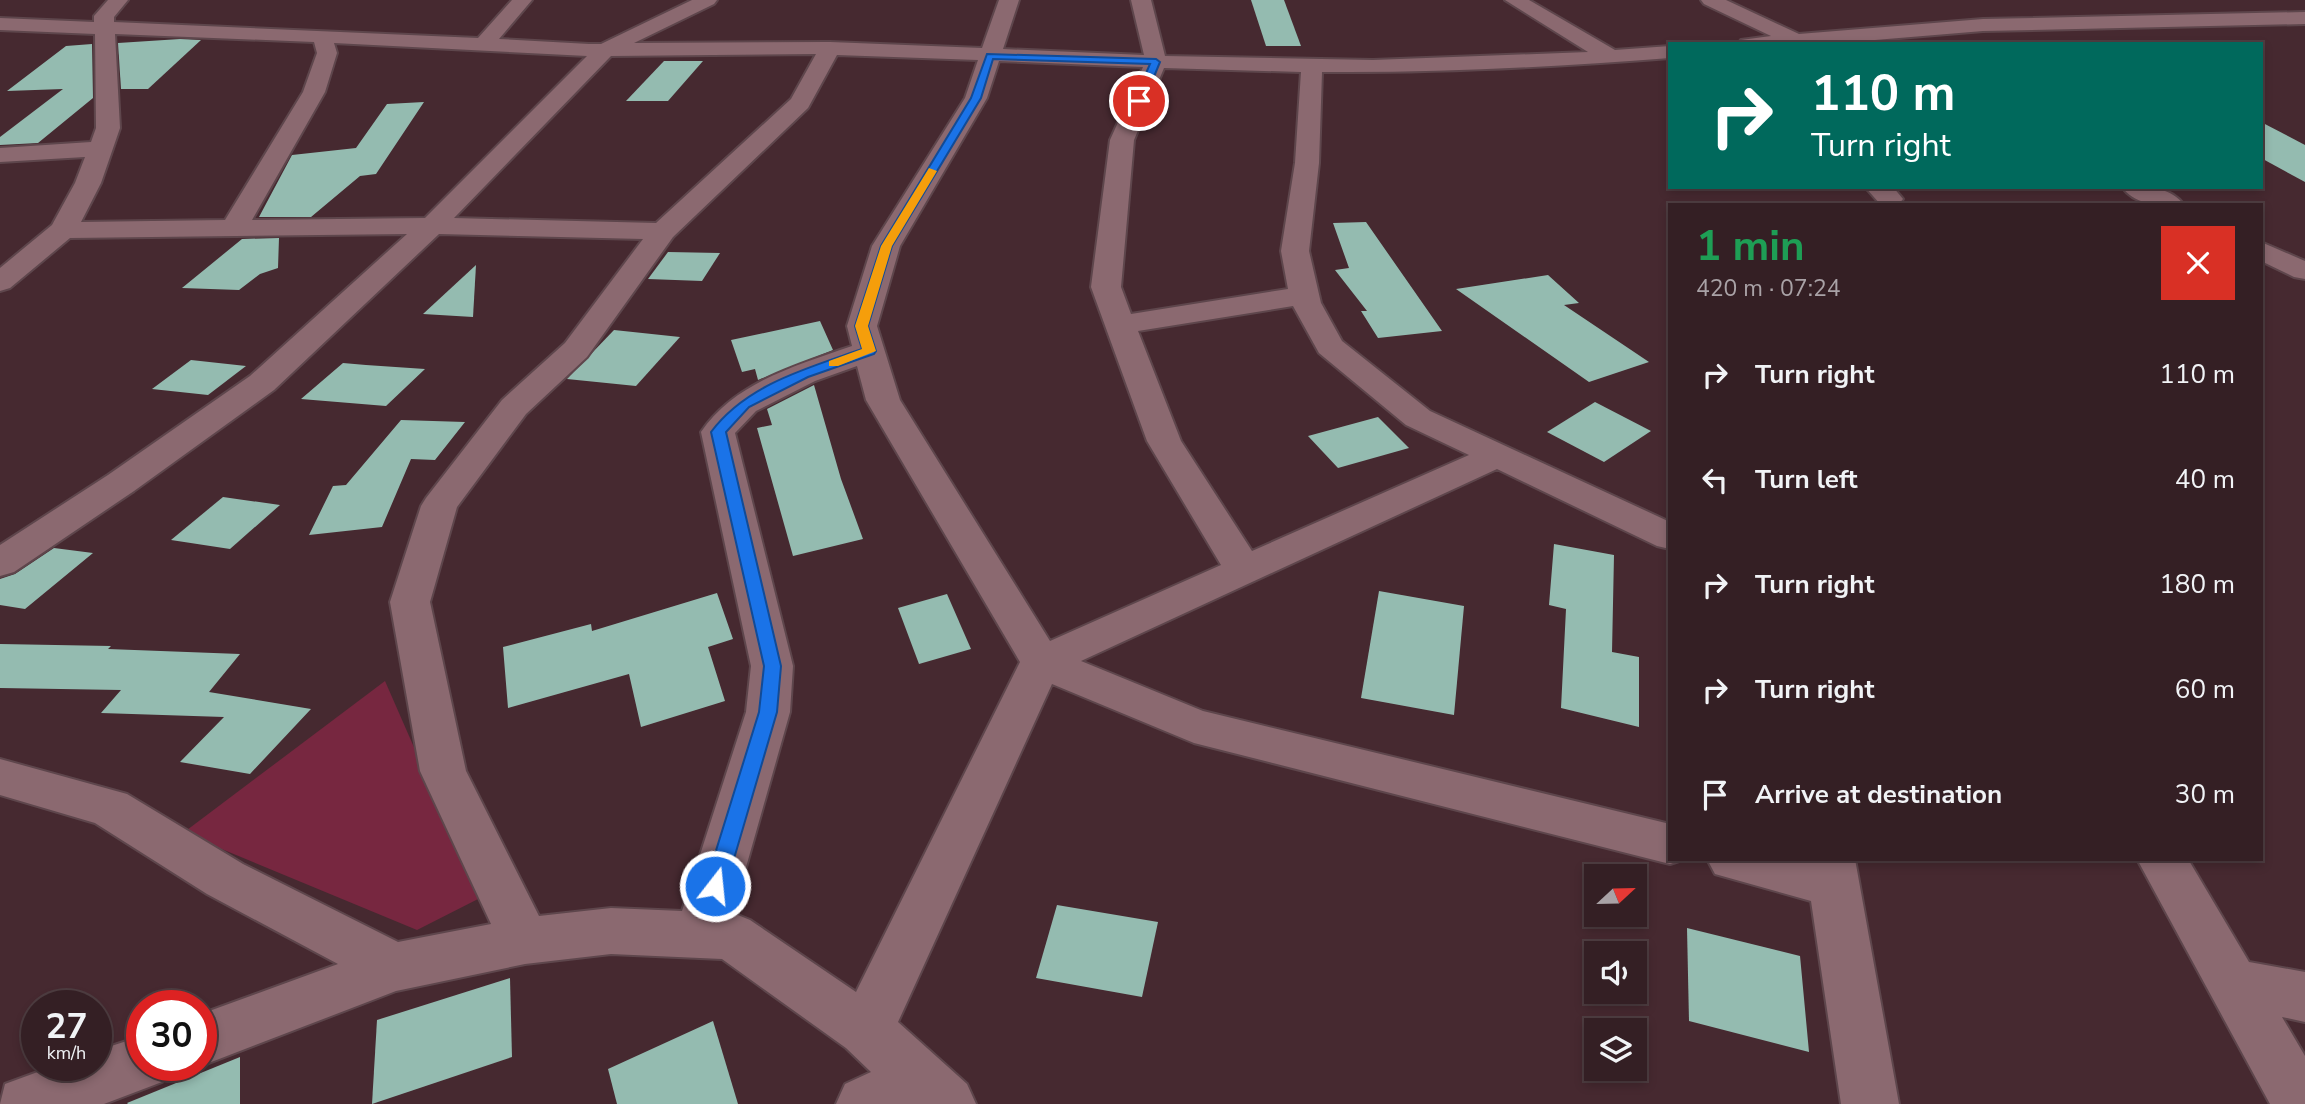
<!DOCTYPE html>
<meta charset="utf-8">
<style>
body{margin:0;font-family:"Nunito Sans",sans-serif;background:#3f2c31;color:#f1f3f6;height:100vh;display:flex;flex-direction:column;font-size:26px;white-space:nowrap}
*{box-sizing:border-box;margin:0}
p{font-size:23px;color:#a9a2a6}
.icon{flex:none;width:38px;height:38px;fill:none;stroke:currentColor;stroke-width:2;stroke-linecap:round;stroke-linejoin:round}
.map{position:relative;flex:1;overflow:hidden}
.sheet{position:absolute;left:1668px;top:203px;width:595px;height:658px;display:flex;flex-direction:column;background:#341f24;border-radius:0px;box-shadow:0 4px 10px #0003,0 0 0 2px #4e3d41}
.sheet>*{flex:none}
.top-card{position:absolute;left:1668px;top:42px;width:595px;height:147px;border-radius:0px;box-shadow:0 4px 10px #0003,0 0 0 2px #4e3d41;background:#00695c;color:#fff;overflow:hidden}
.needle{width:46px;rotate:68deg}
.fabs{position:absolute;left:1584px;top:864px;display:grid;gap:14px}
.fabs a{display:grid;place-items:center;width:63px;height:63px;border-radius:0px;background:#341f24;box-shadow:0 4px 10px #0003,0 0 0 2px #4e3d41;font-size:35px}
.speed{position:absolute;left:21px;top:990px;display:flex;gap:14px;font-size:35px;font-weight:700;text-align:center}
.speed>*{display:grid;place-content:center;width:91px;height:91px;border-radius:50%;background:#341f24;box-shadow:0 4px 10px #0003,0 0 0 2px #4e3d41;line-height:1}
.speed small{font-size:18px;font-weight:400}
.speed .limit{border:10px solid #d22;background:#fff;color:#111}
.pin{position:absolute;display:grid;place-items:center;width:60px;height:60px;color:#fff;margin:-30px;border:4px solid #fff;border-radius:50%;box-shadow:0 2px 7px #0007}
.me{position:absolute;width:77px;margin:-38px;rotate:16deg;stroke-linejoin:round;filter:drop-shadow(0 0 5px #0008)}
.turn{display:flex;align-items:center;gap:24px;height:147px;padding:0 28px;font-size:32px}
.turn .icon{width:91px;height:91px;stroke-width:2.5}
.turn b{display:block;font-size:49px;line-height:60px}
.round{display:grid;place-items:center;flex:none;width:74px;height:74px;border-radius:0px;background:#3f2c31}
.summary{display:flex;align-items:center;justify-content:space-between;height:119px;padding:0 28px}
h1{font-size:42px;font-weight:700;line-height:52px;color:#1e9e55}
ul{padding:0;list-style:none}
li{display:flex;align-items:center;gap:21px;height:105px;padding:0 28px}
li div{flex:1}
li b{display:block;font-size:26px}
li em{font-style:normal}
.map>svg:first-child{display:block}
</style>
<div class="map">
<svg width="2305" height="1104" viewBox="0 0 2305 1104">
<rect width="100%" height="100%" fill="#462930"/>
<path fill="#772740" d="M 385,681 L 480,898 L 417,930 L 183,833 Z"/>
<g fill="#94bbb0">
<path d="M 1251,0 L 1284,0 L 1301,46 L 1266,46 Z"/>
<path d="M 180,39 L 201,40 L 148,89 L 121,89 L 118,43 Z"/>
<path d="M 92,44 L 93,98 L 38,143 L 0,145 L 0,137 L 63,89 L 7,91 L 66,46 Z"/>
<path d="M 664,61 L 703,61 L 668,101 L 626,101 Z"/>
<path d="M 424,102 L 376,174 L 360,176 L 311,217 L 259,217 L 292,155 L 356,148 L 387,104 Z"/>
<path d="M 2261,122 L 2305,145 L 2305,182 L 2261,158 Z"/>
<path d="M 1366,222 L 1442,331 L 1378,338 L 1361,311 L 1367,311 L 1335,270 L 1349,268 L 1333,223 Z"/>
<path d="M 279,238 L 278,268 L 260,274 L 239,290 L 182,288 L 242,239 Z"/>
<path d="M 668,252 L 720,253 L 702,281 L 648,279 Z"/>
<path d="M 476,265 L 473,317 L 423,314 Z"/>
<path d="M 1548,275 L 1579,303 L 1564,305 L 1649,362 L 1589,382 L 1456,289 Z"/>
<path d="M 820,321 L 833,350 L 758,380 L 755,369 L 742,372 L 731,340 Z"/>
<path d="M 614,330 L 680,337 L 636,386 L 567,379 Z"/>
<path d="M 191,360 L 246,366 L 208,395 L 152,389 Z"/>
<path d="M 343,363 L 366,365 L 425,369 L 386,406 L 301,399 Z"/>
<path d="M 814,385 L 841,479 L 863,539 L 793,556 L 757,428 L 772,425 L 767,409 Z"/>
<path d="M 1595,402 L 1651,431 L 1604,462 L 1547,432 Z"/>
<path d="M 1378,417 L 1409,448 L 1338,468 L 1308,436 Z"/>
<path d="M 401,420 L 465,422 L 435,460 L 411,459 L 382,527 L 309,535 L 333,486 L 346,485 Z"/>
<path d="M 223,497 L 280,505 L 230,549 L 171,540 Z"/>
<path d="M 1554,544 L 1614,555 L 1612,652 L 1639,657 L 1639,727 L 1561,708 L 1566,609 L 1549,605 Z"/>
<path d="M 54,548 L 93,553 L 25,609 L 0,605 L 0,579 L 15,574 Z"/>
<path d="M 1379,591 L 1464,606 L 1454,715 L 1361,698 Z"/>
<path d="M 717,593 L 733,639 L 708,647 L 725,701 L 641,727 L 629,674 L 508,708 L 503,647 L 591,624 L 592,631 Z"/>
<path d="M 947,594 L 971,649 L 919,664 L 898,608 Z"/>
<path d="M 0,644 L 111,646 L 108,649 L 240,654 L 209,692 L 311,709 L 250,774 L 180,762 L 224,717 L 101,713 L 121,690 L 0,688 Z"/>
<path d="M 1057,905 L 1158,922 L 1142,997 L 1036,978 Z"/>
<path d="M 1687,928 L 1800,956 L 1809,1052 L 1689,1021 Z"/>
<path d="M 510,978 L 512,1057 L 372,1104 L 377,1020 Z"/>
<path d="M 713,1021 L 738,1104 L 617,1104 L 608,1069 Z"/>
<path d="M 240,1057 L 240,1104 L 128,1104 L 127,1103 Z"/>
</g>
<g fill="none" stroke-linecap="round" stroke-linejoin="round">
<g stroke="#5e464c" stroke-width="4">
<g id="minor">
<path d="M 108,0 L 128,0 L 114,17 L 114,22 L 478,38 L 512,0 L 532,0 L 499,39 L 589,44 L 601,44 L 692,0 L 717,0 L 714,4 L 634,43 L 830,42 L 982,48 L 999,0 L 1019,0 L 1003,49 L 1144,55 L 1131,0 L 1151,0 L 1165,56 L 1373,60 L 1588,52 L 1505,0 L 1529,0 L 1615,50 L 1670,46 L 1670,58 C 1554,67 1439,73 1322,72 L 1319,163 L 1309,251 L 1321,303 L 1342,341 L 1430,411 L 1670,522 L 1670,549 L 1657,546 L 1497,469 L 1081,661 L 1203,711 L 1670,824 L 1670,859 L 1685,859 L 1670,864 L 1194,743 L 1052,684 L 898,1022 L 967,1084 L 976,1104 L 836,1104 L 845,1084 L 871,1072 L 846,1048 L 722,959 L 611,954 L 525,964 L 396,991 L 201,1066 L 199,1066 L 201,1014 L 338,964 L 207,894 L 95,823 L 0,795 L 0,759 L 127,794 L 243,864 L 398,942 L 491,924 L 420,771 L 390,602 L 421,506 L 426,498 L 502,400 L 565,343 L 643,239 L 439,234 L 274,390 L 134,491 L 14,572 L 0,576 L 0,545 L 108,475 L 250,376 L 407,234 L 70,238 L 10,288 L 0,291 L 0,268 L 52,225 L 75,183 L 85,157 L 0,162 L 0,148 L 91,142 L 96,128 L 95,34 L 0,30 L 0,18 L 94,22 L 94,16 ZM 115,34 L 314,42 L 317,53 L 303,92 L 225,220 L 81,222 L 101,183 L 120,128 ZM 334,43 L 587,56 L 425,218 L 252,220 L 325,92 L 337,53 ZM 816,54 L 791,99 L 656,223 L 454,218 L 611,56 ZM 837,55 L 978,60 L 965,98 L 872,246 L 847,326 L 852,346 C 798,365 735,382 701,432 L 751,666 L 746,712 L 682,911 L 611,908 L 539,916 L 466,771 L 430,602 L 457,507 L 526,414 L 587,357 L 673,237 L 808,108 ZM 999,61 L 1143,67 L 1110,140 L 1091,287 L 1147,441 L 1221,565 L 1050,641 L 900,400 L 877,326 L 900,246 L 987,98 ZM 1164,68 L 1301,72 L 1295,163 L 1281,251 L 1288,289 L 1131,314 L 1121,287 L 1134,140 ZM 1293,306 L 1319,353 L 1406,425 L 1469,455 L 1252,551 L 1181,441 L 1138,331 ZM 857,366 L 866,400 L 1020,662 L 856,992 L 750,920 L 733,913 L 790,712 L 793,666 L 735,433 L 756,411 L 815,381 Z"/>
<path d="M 1701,0 L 1726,0 L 1799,34 L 1983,19 L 2305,12 L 2305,24 L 1983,31 L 1827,44 L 1738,44 L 1741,40 L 1771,36 L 1704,4 Z"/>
<path d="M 1865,187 L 1893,187 L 1903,199 L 1898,205 L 1881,205 Z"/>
<path d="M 2122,187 C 2143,187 2170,185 2184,205 C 2163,205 2136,207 2122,187 Z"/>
<path d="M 2261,242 L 2305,261 L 2305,279 L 2294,277 L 2261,261 Z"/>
<path d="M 1707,859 L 1855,859 L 1899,1104 L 1841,1104 L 1811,901 L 1715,874 Z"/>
<path d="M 2137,859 L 2188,859 L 2249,962 L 2305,972 L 2305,1022 L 2282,1017 L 2305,1056 L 2305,1104 L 2270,1104 Z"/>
<path d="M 142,1036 L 142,1066 L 169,1066 L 162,1082 L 104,1104 L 0,1104 L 5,1084 L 54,1066 L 96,1066 L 96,1051 Z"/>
</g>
</g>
<use href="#minor" fill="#8b6970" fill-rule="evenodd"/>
</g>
<path fill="#1a73e8" stroke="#114b97" stroke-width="2" d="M 987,54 L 1156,59 L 1160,62 L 1144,101 L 1139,104 L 1134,101 L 1150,64 L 993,59 L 981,98 L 892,246 L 868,326 L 876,351 L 874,354 L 808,377 L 749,407 L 726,432 L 781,666 L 777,712 L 726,886 L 723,892 L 715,895 L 708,892 L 705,886 L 759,712 L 764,666 L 711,432 C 747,384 808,368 862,349 L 855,326 L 881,246 L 971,98 Z"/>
<path fill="#f59e0b" d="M 929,168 L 937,171 L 892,246 L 868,326 L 876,351 L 838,366 L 829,366 L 829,361 L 862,349 L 855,326 L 881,246 Z"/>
</svg>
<div class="fabs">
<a><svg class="needle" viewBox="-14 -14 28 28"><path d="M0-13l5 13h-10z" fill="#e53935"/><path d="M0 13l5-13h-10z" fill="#a9a2a6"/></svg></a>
<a><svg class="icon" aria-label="sound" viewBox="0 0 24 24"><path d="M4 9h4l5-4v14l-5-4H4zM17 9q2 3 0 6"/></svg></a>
<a><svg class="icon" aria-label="layers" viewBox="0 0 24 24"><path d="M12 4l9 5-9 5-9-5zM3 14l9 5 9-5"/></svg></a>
</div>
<div class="speed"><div>27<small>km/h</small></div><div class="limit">30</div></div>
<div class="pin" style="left:1139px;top:101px;background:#d93025"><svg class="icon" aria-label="arrive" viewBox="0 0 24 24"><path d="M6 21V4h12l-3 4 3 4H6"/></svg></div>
<svg class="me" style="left:715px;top:886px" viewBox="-20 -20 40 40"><circle r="17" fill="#1a73e8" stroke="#fff" stroke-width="3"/><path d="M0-11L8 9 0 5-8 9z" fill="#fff"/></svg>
<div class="top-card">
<div class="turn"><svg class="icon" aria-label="right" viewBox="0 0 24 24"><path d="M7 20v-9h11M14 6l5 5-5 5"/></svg><div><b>110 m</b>Turn right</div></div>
</div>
<section class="sheet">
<div class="summary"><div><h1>1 min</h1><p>420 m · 07:24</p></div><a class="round" style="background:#d93025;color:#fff"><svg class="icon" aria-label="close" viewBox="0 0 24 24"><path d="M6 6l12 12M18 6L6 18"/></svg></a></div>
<ul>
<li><svg class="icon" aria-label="right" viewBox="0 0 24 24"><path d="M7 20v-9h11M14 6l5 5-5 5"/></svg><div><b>Turn right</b></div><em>110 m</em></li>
<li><svg class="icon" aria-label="left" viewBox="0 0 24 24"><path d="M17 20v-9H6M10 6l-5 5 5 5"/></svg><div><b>Turn left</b></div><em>40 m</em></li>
<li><svg class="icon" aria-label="right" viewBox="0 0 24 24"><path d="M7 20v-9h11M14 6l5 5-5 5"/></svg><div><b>Turn right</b></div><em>180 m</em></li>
<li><svg class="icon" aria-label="right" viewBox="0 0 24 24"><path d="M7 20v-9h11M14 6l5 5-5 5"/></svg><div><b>Turn right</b></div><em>60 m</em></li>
<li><svg class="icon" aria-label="arrive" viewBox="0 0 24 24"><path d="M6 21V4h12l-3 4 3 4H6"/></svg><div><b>Arrive at destination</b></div><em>30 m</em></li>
</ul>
</section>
</div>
